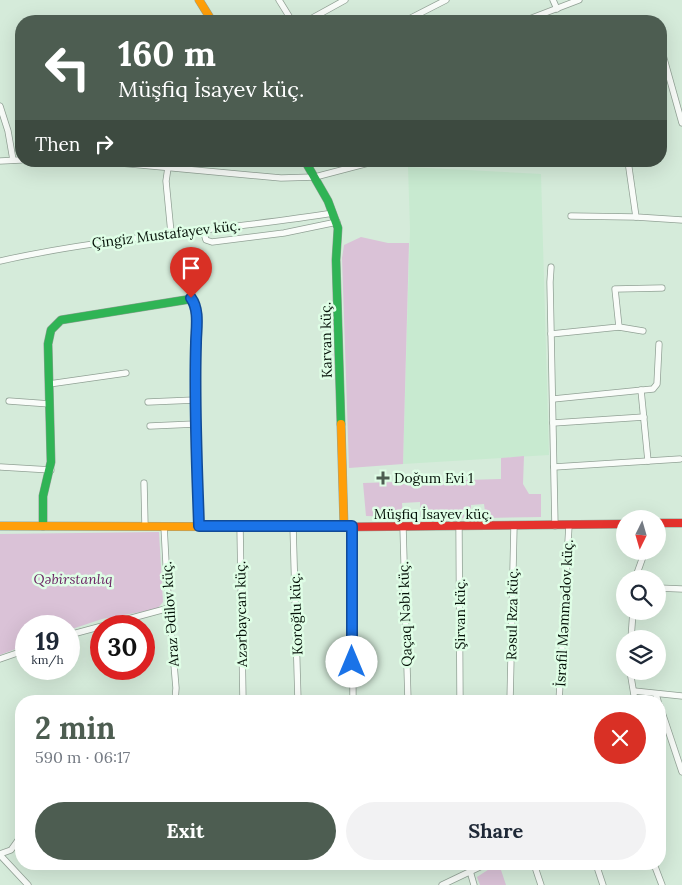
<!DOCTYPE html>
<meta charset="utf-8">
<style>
body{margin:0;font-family:Lora,serif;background:#f2f2f3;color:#1f2937;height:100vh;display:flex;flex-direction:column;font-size:19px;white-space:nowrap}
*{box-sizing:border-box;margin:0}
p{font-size:16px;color:#747a83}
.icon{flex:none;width:28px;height:28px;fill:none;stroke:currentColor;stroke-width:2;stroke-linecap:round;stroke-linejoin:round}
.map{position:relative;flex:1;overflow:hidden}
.panel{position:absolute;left:15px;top:695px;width:651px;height:175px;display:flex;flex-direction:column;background:#fff;border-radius:20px;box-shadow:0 5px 20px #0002}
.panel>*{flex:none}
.top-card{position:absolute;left:15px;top:15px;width:652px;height:152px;border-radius:20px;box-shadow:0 5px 20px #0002;background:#4d5d51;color:#fff;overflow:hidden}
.needle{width:32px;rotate:185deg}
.controls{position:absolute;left:616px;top:510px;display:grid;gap:10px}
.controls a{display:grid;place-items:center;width:50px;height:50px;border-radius:50%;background:#fff;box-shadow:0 5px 20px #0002;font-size:25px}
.speed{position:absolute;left:15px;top:615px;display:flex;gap:10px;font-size:25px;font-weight:700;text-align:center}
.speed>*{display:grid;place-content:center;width:65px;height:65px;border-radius:50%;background:#fff;box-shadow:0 5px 20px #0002;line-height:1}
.speed small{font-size:12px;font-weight:400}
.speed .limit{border:8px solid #d22;background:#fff;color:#111}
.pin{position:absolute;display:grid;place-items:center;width:42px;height:42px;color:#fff;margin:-51px -21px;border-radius:50% 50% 50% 0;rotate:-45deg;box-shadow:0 0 5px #0007}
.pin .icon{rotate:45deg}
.me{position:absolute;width:55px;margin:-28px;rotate:0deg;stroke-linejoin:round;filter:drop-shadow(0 0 4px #0008)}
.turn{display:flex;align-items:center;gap:18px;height:105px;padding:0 20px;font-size:22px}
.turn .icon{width:65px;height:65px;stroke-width:2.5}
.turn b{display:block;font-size:35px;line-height:42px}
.then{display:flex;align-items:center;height:48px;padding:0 20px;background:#0003;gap:10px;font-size:19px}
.round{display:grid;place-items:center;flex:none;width:52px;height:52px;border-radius:26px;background:#f2f2f3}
.summary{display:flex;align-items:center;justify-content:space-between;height:85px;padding:0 20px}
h1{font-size:30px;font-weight:700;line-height:38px;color:#4d5d51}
.primary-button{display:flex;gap:10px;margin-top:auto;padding:10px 20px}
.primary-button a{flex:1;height:58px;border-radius:30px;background:#4d5d51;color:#fff;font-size:20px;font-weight:700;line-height:58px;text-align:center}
.primary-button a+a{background:#f2f2f3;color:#1f2937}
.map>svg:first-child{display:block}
</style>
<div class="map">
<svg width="682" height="885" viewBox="0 0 682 885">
<rect width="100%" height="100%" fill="#d5ebda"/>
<path fill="#c8ead0" d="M 408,167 L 541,174 L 549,455 L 403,464 L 410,229 Z"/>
<g fill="#dac2d7">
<path d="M 361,237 L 388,243 L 409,243 L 403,464 L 349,468 L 342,258 L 344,245 Z"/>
<path d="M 524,456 L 523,484 L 529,494 L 541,494 L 541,517 L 486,518 L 484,504 L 471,505 L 471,518 L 421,519 L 420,502 L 402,503 L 403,517 L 366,516 L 363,483 L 501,479 L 501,458 Z"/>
<path d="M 159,532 L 163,602 L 157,609 L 102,619 L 69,630 L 69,626 L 26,626 L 26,645 L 0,655 L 0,534 Z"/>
<path d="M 497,864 L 499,864 L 506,885 L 480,885 L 477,877 Z"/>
</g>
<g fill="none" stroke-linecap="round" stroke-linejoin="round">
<g stroke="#91a195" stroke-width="7">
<g id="street">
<path d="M 279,0 L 292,21"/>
<path d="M 553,0 L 557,9"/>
<path d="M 307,21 L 345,0"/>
<path d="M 405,21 L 446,0"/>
<path d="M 524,21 L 579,0"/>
<path d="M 661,48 L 682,123"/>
<path d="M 0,106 L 8,131 L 13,160"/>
<path d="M 0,161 L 21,160"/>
<path d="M 98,161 L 281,178 L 315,177 L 376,161"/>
<path d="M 169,161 L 166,181 L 171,233"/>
<path d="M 628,161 L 636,217 L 682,220"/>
<path d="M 571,216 L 636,217"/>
<path d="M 203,230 L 206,240 L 212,242 L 284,233 L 337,222"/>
<path d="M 0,261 C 110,236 222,231 333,213"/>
<path d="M 551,267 L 550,282 L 555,526"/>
<path d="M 191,299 L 193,285"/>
<path d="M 619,327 L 643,331"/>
<path d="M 551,334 L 619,327 L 615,289 L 662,288"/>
<path d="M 49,384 L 126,373"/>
<path d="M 641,390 L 648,461"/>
<path d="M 553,399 L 653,389 L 657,384 L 659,344"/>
<path d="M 9,401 L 50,404"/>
<path d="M 148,402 L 195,400"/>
<path d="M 553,423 L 644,417"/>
<path d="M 150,426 L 195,424"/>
<path d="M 1,467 L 51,470"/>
<path d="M 554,467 L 680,459"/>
<path d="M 144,483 L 145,526"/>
<path d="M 164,526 L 167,582 L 176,688 L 175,701"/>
<path d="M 240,526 L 243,701"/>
<path d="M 293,526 L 298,701"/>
<path d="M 352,526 L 353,701"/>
<path d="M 459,526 L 460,701"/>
<path d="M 403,527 L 408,701"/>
<path d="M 635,579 L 645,551"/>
<path d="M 658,588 L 682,589"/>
<path d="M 69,635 L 169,608"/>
<path d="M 631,639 L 633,611"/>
<path d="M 0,659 L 26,650"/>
<path d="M 630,671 L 635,701"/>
<path d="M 634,691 L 682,696"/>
<path d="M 656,694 L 658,701"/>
<path d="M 510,701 L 514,526"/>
<path d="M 559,701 L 569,525"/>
<path d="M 660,706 L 682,772"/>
<path d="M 0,854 L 11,850 L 21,836"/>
<path d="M 0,855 L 28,885"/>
<path d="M 534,864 L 541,885"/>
<path d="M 596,864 L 603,885"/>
<path d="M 654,864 L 662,885"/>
<path d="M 470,871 L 474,885"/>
<path d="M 442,885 L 486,864"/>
</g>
</g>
<g stroke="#91a195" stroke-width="9">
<g id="fast">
<path d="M 305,161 L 328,201 L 338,228 L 336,260 L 341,424"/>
<path d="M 43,526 L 43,496 L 51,462 L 48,344 L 51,330 L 61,320 L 191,299 L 195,308"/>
</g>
</g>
<g stroke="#91a195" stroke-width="9">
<g id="slow">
<path d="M 199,0 L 212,21"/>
<path d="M 341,424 L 344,526"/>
<path d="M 0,526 L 340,527"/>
</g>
</g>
<g stroke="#91a195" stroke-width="9">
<g id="jam">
<path d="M 195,308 L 197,320 L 196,412 L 199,526"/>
<path d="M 658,523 L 682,523"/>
<path d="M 340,527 L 625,524"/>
</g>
</g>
<use href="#street" stroke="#f9fcf9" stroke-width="5.5"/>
<use href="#fast" stroke="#30b455" stroke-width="8"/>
<use href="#slow" stroke="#ff9f0a" stroke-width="8"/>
<use href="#jam" stroke="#e5322d" stroke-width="8"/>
</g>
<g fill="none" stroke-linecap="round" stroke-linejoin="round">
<g stroke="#114b97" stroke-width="12">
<path id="route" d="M 191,298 C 200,310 196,330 196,343 C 194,404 197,465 199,526 L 352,526 L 352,662"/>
</g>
<use href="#route" stroke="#1a73e8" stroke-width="9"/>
</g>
<path fill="#4d5d51" stroke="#dffee6" stroke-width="2" d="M380.5 470.5h5v5h5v5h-5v5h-5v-5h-5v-5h5z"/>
<g text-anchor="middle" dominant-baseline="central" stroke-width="5" stroke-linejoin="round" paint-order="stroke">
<g font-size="14" fill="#041007" stroke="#dffee6">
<text transform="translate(166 234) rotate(-7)">Çingiz Mustafayev küç.</text>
<text transform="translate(326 340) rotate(-91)">Karvan küç.</text>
<text x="433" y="514">Müşfiq İsayev küç.</text>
<text transform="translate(564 613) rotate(-87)">İsrafil Məmmədov küç.</text>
<text transform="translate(170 614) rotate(-94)">Araz Ədilov küç.</text>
<text transform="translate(241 614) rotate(-91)">Azərbaycan küç.</text>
<text transform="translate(296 614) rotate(-92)">Koroğlu küç.</text>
<text transform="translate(405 614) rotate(-92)">Qaçaq Nəbi küç.</text>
<text transform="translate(460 614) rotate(-90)">Şirvan küç.</text>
<text transform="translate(512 614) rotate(-89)">Rəsul Rza küç.</text>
</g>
<g font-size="14" fill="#041007" stroke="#dffee6" text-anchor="start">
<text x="394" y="478">Doğum Evi 1</text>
</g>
<g font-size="14" font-style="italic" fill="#6c2565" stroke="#dffee6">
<text x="73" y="579">Qəbirstanlıq</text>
</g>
</g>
</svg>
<div class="controls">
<a><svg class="needle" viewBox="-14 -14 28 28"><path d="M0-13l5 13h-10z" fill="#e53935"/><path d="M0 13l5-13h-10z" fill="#747a83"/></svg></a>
<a><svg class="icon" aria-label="search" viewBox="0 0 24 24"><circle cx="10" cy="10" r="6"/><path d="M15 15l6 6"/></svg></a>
<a><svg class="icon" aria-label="layers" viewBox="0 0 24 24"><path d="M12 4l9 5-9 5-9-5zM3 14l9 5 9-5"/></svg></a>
</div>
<div class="speed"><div>19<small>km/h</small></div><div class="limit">30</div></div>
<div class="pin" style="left:191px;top:298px;background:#d93025"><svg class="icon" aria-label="arrive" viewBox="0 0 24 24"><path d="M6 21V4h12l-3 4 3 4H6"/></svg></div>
<svg class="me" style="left:352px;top:662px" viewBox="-20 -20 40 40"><circle r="19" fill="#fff"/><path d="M0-13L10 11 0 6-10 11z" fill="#1a73e8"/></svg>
<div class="top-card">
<div class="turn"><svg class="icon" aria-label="left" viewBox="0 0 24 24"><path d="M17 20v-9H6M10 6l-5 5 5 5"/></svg><div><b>160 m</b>Müşfiq İsayev küç.</div></div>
<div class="then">Then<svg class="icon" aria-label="right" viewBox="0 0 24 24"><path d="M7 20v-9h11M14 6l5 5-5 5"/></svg></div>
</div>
<section class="panel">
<div class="summary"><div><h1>2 min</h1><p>590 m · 06:17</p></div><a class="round" style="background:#d93025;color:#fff"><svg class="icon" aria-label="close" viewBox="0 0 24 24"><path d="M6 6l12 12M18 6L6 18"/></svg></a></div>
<div class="primary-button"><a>Exit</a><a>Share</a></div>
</section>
</div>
